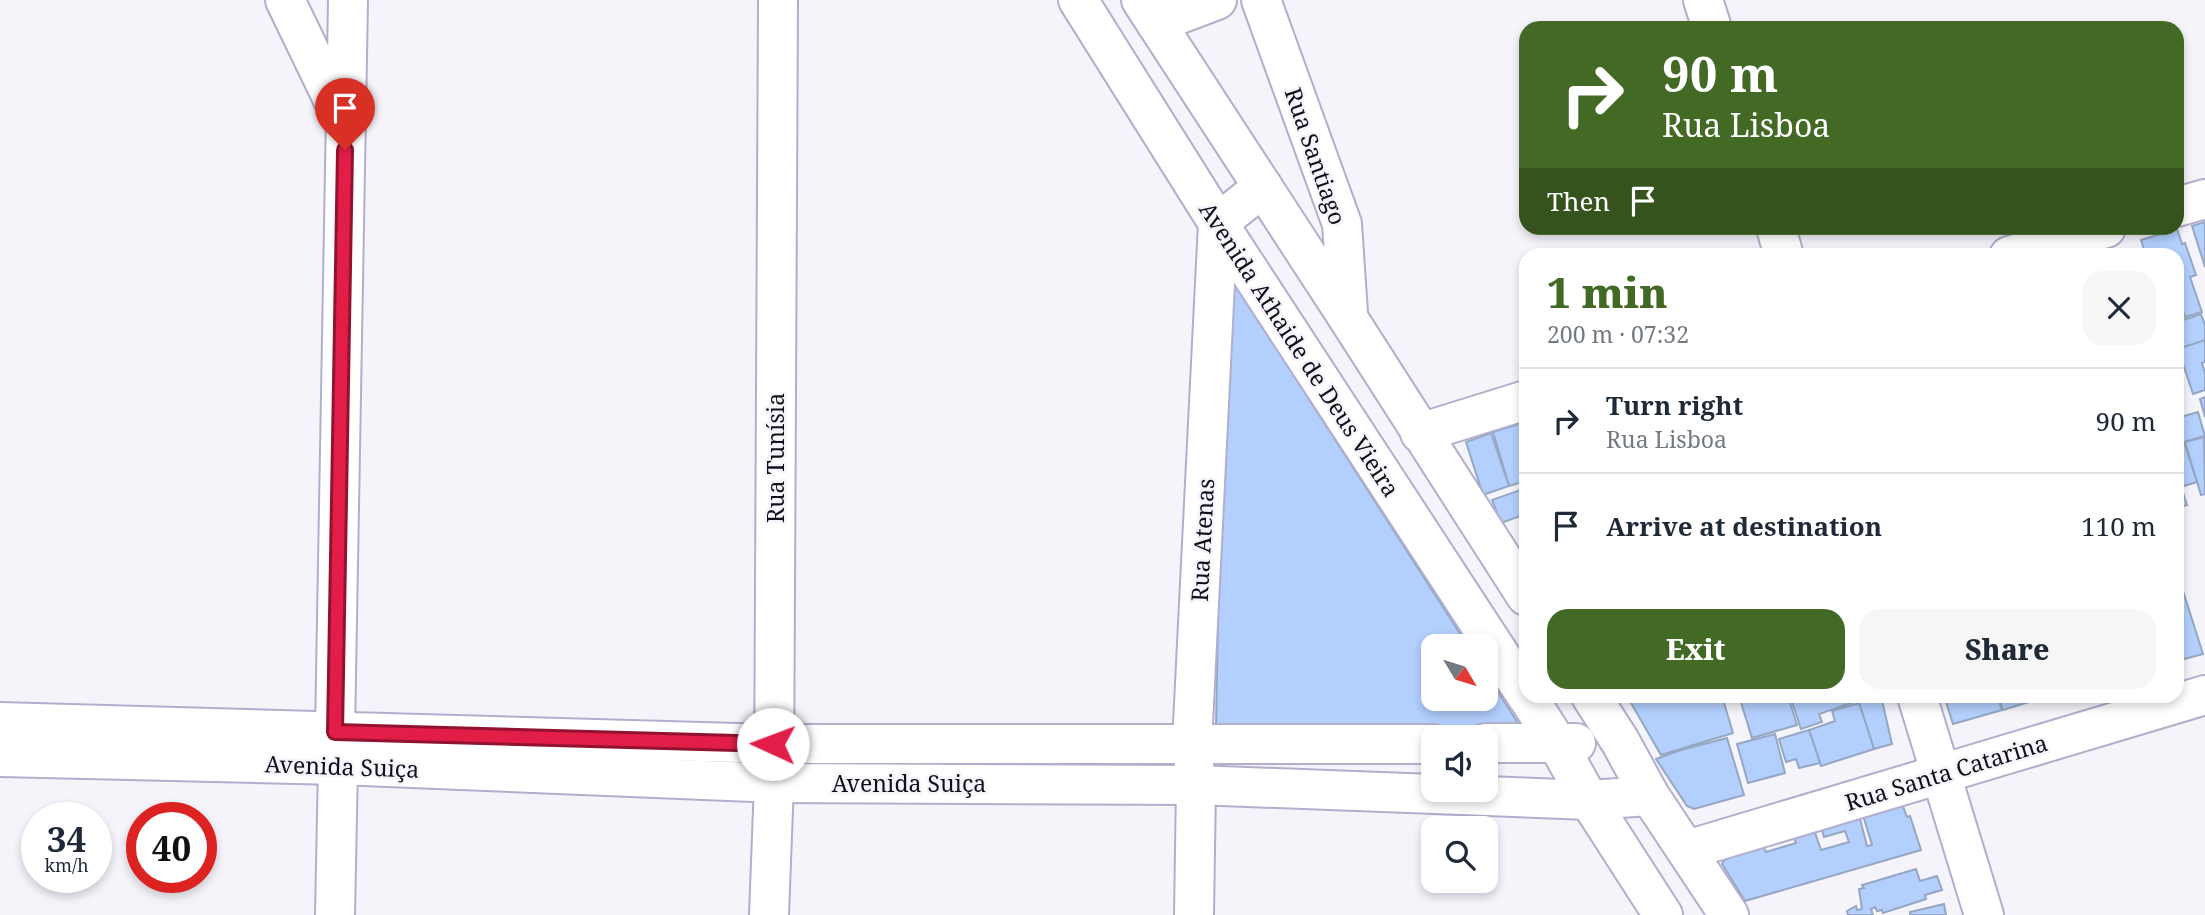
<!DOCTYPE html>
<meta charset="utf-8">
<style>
body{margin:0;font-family:"Noto Serif",serif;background:#f6f6f7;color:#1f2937;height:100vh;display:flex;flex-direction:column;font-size:26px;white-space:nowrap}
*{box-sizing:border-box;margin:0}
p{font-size:23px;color:#747a83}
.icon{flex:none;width:38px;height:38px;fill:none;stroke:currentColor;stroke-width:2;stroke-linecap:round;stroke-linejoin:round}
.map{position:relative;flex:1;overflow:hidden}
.panel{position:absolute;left:1519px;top:248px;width:665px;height:455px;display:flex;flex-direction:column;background:#fff;border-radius:21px;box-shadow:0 4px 10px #0003}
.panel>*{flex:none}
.guide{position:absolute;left:1519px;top:21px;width:665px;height:214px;border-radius:21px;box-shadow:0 4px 10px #0003;background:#436a25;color:#fff;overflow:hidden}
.needle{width:46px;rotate:128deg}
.buttons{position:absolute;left:1421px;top:634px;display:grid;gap:14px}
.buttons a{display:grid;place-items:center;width:77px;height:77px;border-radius:14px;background:#fff;box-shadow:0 4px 10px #0003;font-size:35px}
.speed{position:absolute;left:21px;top:802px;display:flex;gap:14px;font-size:35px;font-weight:700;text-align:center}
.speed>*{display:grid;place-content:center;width:91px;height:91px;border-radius:50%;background:#fff;box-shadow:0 4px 10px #0003;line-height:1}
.speed small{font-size:18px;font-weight:400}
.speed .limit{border:10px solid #d22;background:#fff;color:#111}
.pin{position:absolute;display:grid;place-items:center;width:60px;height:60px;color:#fff;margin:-72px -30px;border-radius:50% 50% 50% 0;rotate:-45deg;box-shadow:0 0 7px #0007}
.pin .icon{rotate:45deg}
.me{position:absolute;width:77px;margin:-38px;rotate:272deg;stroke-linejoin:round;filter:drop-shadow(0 0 5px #0008)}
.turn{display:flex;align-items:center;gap:24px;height:147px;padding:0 28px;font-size:32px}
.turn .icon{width:91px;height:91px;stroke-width:2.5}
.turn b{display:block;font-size:49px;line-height:60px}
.then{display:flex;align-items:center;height:66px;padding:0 28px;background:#0003;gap:14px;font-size:26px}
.round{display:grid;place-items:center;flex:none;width:74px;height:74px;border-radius:21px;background:#f6f6f7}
.summary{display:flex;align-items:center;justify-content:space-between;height:119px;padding:0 28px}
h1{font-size:42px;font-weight:800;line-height:52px;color:#436a25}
.action{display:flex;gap:14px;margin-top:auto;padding:14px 28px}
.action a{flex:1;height:80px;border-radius:21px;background:#436a25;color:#fff;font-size:28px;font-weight:800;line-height:80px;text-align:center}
.action a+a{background:#f6f6f7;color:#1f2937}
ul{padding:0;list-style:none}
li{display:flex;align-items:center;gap:21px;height:105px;padding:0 28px;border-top:2px solid #e0e1e3}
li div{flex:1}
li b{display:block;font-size:26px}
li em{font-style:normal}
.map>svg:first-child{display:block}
</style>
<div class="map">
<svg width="2205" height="915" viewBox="0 0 2205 915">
<rect width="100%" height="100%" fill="#f5f4fb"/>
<g fill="#b2cffd" stroke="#95a7c2" stroke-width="2">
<path d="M 2205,222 L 2205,267 L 2192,226 Z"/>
<path d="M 2177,229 L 2182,244 L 2185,243 L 2196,275 L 2190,277 L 2202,312 L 2185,317 L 2182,308 L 2177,309 L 2177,256 L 2146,256 L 2141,240 Z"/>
<path d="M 1224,267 L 1468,646 L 1433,646 L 1433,698 L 1486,698 L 1486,673 L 1530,742 L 1486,737 L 1216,729 Z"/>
<path d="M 2201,314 L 2205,325 L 2205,341 L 2178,349 L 2177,322 Z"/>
<path d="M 2205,340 L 2205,362 L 2202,363 L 2205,373 L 2205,390 L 2193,394 L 2178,349 Z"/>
<path d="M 2205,397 L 2205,417 L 2200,399 Z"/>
<path d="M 2198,412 L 2205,436 L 2177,444 L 2177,418 Z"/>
<path d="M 1526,422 L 1526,481 L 1509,486 L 1493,432 Z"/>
<path d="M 1491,433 L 1509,486 L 1483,495 L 1466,442 Z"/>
<path d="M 2204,437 L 2205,494 L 2201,495 L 2185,442 Z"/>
<path d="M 2184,442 L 2197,482 L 2181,487 L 2177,474 L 2177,445 Z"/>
<path d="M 2177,474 L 2187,505 L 2177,508 Z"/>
<path d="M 1526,488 L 1526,514 L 1501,523 L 1492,500 Z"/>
<path d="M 2177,572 L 2203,654 L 2177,661 Z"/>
<path d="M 1627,696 L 1722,696 L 1733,733 L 1661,755 Z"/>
<path d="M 1788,696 L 1797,725 L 1752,738 L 1739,696 Z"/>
<path d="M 1790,696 L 1865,696 L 1866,698 L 1819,714 L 1822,722 L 1801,729 Z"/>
<path d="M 1877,696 L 1881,696 L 1892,744 L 1874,749 L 1859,703 Z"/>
<path d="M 1944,696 L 1997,696 L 2002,710 L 1953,724 Z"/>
<path d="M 1998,696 L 2048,696 L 2003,710 Z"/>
<path d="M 1859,703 L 1874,749 L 1821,766 L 1809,730 L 1835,721 L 1832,711 Z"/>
<path d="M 1809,730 L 1820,763 L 1799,768 L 1796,759 L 1786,762 L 1779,739 Z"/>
<path d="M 1775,734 L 1785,773 L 1748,783 L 1737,744 Z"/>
<path d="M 1727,738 L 1744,795 L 1694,809 L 1687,806 L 1656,759 L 1681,750 Z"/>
<path d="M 1901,801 L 1907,817 L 1910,816 L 1921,850 L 1745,901 L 1722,864 L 1727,855 L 1762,844 L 1766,852 L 1796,843 L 1792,832 L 1813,827 L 1821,850 L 1849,842 L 1845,831 L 1824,837 L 1821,826 L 1859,815 L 1867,846 L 1872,845 L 1862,812 Z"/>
<path d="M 1916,869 L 1920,881 L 1937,876 L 1942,890 L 1925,895 L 1926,899 L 1883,913 L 1882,910 L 1877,911 L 1875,907 L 1871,909 L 1873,915 L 1848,915 L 1847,911 L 1856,906 L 1857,910 L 1862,909 L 1859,889 L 1864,888 L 1862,885 Z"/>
<path d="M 1944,904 L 1946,915 L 1910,915 L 1910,912 Z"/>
</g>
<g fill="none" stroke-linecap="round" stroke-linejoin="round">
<g stroke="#b2aecd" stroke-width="42">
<g id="minor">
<path d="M 285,0 L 342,118"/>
<path d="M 1078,0 L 1218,223 L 1526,695"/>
<path d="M 1141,0 L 1348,318 L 1526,596"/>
<path d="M 1261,0 L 1342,224 L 1348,313"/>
<path d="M 1703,0 L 1712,28"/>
<path d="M 1156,23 L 1217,0"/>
<path d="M 2177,207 L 2205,199"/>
<path d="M 1776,228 L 1784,256"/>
<path d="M 2009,256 L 2106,228"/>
<path d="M 1420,433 L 1526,400"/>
<path d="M 1527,696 L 1557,743 L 1589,800 L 1663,915"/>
<path d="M 1591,696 L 1620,741 L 1650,796 L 1729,915"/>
<path d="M 1917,696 L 1984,915"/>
<path d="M 0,722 L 773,744 L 1433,744"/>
<path d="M 1486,743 L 1576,743"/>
<path d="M 0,757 L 338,765 L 774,783 L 1196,785 L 1589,800 L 1650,796"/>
<path d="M 1687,850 L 2205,695"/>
<path d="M 335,915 L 338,765 L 335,732 L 348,0"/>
<path d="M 769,915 L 774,783 L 778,0"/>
<path d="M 1194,915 L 1196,785 L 1192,744 L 1218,223 L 1263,187"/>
</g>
</g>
<use href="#minor" stroke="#fff" stroke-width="38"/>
</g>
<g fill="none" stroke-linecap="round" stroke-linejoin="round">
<g stroke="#92132f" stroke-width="18">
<path id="route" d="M 345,150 L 335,732 L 773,744"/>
</g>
<use href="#route" stroke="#e11d48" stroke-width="12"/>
</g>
<g text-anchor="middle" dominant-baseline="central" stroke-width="5" stroke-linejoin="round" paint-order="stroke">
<g font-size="23" fill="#110f1a" stroke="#f5f4fb">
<text transform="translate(1316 156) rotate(71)">Rua Santiago</text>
<text transform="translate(1300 349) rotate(57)">Avenida Athaide de Deus Vieira</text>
<text transform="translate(775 458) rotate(-90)">Rua Tunísia</text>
<text transform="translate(1202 540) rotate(-87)">Rua Atenas</text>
<text transform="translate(342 766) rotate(2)">Avenida Suiça</text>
<text transform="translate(1946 772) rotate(-17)">Rua Santa Catarina</text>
<text x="909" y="783">Avenida Suiça</text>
</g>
</g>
</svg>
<div class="buttons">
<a><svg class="needle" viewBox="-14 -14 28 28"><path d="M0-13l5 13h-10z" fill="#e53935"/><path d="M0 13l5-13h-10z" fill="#747a83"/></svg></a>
<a><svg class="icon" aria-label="sound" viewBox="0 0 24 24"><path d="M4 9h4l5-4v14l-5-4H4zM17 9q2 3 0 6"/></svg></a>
<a><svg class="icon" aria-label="search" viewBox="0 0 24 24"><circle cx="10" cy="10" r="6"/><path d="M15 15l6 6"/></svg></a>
</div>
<div class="speed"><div>34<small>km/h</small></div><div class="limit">40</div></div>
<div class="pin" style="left:345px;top:150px;background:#d93025"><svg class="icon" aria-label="arrive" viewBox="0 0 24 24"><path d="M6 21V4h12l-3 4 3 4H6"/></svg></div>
<svg class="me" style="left:773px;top:744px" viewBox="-20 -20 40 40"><circle r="19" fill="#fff"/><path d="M0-13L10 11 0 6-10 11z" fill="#e11d48"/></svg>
<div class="guide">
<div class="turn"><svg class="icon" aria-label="right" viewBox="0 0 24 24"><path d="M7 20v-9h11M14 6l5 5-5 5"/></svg><div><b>90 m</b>Rua Lisboa</div></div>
<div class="then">Then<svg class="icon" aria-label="arrive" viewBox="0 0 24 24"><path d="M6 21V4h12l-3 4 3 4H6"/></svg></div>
</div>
<section class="panel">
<div class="summary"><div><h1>1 min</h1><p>200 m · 07:32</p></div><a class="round"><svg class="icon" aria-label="close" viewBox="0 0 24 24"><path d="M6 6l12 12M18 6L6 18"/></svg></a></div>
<ul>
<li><svg class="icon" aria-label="right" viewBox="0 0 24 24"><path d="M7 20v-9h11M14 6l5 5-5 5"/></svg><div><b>Turn right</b><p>Rua Lisboa</p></div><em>90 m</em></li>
<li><svg class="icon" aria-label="arrive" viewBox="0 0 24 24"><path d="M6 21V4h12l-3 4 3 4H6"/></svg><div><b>Arrive at destination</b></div><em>110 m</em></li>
</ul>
<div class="action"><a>Exit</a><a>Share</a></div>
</section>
</div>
